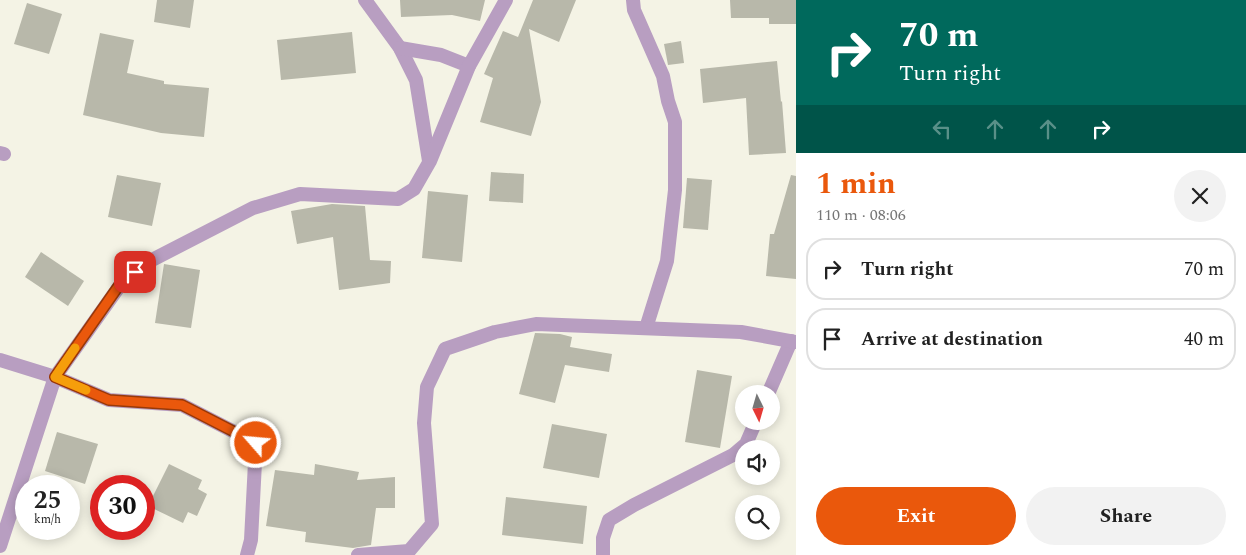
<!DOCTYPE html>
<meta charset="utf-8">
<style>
body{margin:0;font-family:Spectral,serif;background:#f2f2f2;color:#222;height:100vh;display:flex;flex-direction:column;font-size:19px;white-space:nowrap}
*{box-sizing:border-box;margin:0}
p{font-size:16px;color:#767676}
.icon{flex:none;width:28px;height:28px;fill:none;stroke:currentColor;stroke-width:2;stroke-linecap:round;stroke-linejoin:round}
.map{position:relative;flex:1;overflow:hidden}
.details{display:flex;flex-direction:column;background:#fff;width:450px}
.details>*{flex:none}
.hud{background:#00695c;color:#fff;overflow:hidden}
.needle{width:32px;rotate:175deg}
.tools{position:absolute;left:735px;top:385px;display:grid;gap:10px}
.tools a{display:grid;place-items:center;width:45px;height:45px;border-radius:50%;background:#fff;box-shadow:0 2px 12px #0003;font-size:25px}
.speed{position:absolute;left:15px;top:475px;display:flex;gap:10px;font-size:25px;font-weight:700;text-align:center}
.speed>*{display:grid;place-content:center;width:65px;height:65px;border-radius:50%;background:#fff;box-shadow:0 2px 12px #0003;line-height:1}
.speed small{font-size:12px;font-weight:400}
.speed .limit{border:8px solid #d22;background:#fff;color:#111}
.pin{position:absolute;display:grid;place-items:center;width:42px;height:42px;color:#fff;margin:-21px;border-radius:10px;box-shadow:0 2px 8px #0006}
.me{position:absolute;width:55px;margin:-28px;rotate:297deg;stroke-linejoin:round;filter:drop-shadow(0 0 4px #0008)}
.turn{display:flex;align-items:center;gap:18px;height:105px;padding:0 20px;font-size:22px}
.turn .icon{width:65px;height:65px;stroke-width:2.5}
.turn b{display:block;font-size:35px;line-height:42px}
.lanes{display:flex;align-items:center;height:48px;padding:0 20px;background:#0003;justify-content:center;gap:25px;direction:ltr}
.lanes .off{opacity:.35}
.round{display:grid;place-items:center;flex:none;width:52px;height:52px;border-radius:26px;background:#f2f2f2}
.headline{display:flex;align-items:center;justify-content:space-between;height:85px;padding:0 20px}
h1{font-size:30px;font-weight:700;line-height:38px;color:#ea580c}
.cta{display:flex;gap:10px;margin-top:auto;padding:10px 20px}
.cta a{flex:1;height:58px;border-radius:30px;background:#ea580c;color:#fff;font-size:20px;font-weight:700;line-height:58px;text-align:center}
.cta a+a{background:#f2f2f2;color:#222}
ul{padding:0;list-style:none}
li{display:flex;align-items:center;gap:15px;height:62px;margin:0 10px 8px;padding:0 10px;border:2px solid #e0e0e0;border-radius:20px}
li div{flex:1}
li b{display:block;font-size:19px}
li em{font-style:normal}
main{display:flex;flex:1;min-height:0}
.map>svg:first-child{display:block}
</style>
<main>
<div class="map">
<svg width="796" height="555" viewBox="0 0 796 555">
<rect width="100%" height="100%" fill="#f4f3e5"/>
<g fill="#b8b8aa">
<path d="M 157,0 L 194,0 L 190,28 L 154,22 Z"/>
<path d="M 400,0 L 485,0 L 480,21 L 452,15 L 401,17 Z"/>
<path d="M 533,0 L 576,0 L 559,42 L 529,29 L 541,102 L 531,136 L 480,122 L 493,78 L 484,74 L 503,31 L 518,37 Z"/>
<path d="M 730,0 L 796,0 L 796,24 L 769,24 L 769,18 L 731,18 Z"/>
<path d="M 27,3 L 62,14 L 49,54 L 14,44 Z"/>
<path d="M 352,32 L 356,73 L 281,80 L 277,40 Z"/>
<path d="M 100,33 L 134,40 L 127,73 L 164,81 L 164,84 L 209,88 L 204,137 L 161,133 L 83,115 Z"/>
<path d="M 681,41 L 684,63 L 668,65 L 664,44 Z"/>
<path d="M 777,61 L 781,102 L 782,101 L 786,153 L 749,155 L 746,98 L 703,103 L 700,69 Z"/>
<path d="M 491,172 L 524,174 L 523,203 L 489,201 Z"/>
<path d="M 117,175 L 161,183 L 152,226 L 108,217 Z"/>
<path d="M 791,175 L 796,176 L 796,279 L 766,276 L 770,234 L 774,234 Z"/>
<path d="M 687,178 L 712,180 L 708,230 L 683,228 Z"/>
<path d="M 428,191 L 468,195 L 462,262 L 422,258 Z"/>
<path d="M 332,204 L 365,206 L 370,260 L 391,261 L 390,283 L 339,290 L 333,237 L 297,244 L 291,211 Z"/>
<path d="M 41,252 L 84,281 L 68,306 L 25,277 Z"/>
<path d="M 164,264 L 200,270 L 191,328 L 155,323 Z"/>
<path d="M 535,333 L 560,334 L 572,337 L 570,347 L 612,354 L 609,372 L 565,365 L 555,403 L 519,394 Z"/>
<path d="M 697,370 L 732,376 L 720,448 L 685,442 Z"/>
<path d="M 552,424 L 607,434 L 599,478 L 543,468 Z"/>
<path d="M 57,432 L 98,444 L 85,484 L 45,471 Z"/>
<path d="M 169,464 L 202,480 L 198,489 L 207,494 L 197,516 L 188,512 L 183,523 L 148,506 Z"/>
<path d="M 315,464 L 359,472 L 357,480 L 395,477 L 395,508 L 376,508 L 371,545 L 353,548 L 305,542 L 306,532 L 266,526 L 275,470 L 314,475 Z"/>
<path d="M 506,497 L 587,506 L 583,544 L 502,535 Z"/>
</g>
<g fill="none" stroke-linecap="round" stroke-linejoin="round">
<g stroke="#b89ec1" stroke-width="14">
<path d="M 365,0 L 400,48 L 416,80 L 429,161"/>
<path d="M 633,0 L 634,10 L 663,76 L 668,101 L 675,122 L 675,190 L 667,261 L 646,328"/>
<path d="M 400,48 L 441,55 L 469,66"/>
<path d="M 0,153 L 4,154"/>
<path d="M 0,360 L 55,377 L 109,400 L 182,405 L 256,443 L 251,540 L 247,555"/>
<path d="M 768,394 L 791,341"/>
<path d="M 0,546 L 55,377 L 121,284 L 150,261 L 253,208 L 300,194 L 398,199 L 414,189 L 430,161 L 469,66 L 506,0"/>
<path d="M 358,555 L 409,551 L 432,524 L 424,423 L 427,387 L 445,349 L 495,332 L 536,324 L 741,332 L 796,342"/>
<path d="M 603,555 L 603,538 L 609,520 L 634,505 L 733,455 L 746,444 L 756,421"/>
</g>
</g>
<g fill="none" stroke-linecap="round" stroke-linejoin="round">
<g stroke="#983908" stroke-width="12">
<path id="route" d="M 135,272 L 120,284 L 55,377 L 109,400 L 182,405 L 256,443"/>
</g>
<use href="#route" stroke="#ea580c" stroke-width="9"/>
<path stroke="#f59e0b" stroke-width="9" d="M 75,348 L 55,377 L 86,390"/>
</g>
</svg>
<div class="tools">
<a><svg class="needle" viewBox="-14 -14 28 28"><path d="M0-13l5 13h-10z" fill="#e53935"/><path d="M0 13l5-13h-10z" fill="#767676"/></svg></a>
<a><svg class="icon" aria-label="sound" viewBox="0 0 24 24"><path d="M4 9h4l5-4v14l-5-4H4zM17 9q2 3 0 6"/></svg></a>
<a><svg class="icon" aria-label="search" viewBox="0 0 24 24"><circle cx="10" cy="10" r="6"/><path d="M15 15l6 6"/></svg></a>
</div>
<div class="speed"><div>25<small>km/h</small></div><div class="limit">30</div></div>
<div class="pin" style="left:135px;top:272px;background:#d93025"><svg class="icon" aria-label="arrive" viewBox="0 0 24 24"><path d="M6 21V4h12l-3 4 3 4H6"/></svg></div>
<svg class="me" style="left:256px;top:443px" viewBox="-20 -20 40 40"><circle r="17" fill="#ea580c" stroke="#fff" stroke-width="3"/><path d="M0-11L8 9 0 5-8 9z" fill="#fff"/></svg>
</div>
<section class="details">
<div class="hud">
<div class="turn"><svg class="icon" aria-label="right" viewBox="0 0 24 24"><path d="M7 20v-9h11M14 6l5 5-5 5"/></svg><div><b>70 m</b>Turn right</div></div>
<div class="lanes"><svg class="icon off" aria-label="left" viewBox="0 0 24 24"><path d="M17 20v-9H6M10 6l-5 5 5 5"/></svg><svg class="icon off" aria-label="ahead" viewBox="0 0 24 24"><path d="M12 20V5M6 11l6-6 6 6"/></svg><svg class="icon off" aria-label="ahead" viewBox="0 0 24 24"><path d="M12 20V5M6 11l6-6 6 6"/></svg><svg class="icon" aria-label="right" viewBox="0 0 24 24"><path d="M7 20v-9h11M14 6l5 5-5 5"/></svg></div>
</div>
<div class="headline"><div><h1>1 min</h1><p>110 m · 08:06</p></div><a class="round"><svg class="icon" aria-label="close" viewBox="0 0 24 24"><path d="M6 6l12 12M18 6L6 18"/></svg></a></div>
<ul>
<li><svg class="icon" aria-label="right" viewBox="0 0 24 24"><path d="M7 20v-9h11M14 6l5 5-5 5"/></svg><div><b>Turn right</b></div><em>70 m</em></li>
<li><svg class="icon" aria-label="arrive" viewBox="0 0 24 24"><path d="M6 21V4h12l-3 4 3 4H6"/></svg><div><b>Arrive at destination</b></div><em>40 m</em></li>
</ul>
<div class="cta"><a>Exit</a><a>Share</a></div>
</section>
</main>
